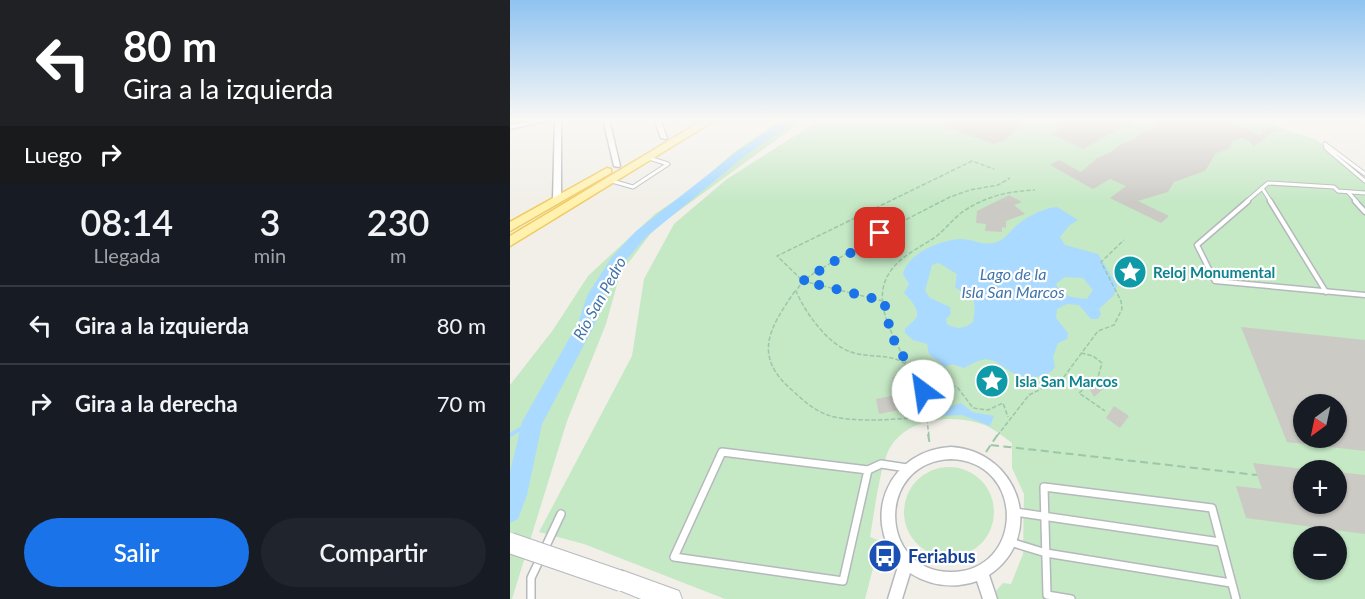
<!DOCTYPE html>
<html lang="es">
<meta charset="utf-8">
<style>
body{margin:0;font-family:Lato,sans-serif;background:#20242c;color:#f1f3f6;height:100vh;display:flex;flex-direction:column;font-size:22px;white-space:nowrap}
*{box-sizing:border-box;margin:0}
p{font-size:20px;color:#9ea1a6}
.icon{flex:none;width:33px;height:33px;fill:none;stroke:currentColor;stroke-width:2;stroke-linecap:round;stroke-linejoin:round}
.map{position:relative;flex:1;overflow:hidden}
.panel{display:flex;flex-direction:column;background:#171b24;width:510px}
.panel>*{flex:none}
.top-card{background:#202124;color:#fff;overflow:hidden}
.needle{width:39px;rotate:213deg}
.controls{position:absolute;left:783px;top:394px;display:grid;gap:12px}
.controls a{display:grid;place-items:center;width:54px;height:54px;border-radius:50%;background:#171b24;box-shadow:0 2px 4px #0004;font-size:30px}
.pin{position:absolute;display:grid;place-items:center;width:51px;height:51px;color:#fff;margin:-26px;border-radius:12px;box-shadow:0 3px 9px #0006}
.me{position:absolute;width:66px;margin:-33px;rotate:329deg;stroke-linejoin:round;filter:drop-shadow(0 0 4px #0008)}
.turn{display:flex;align-items:center;gap:21px;height:126px;padding:0 24px;font-size:27px}
.turn .icon{width:78px;height:78px;stroke-width:2.5}
.turn b{display:block;font-size:42px;line-height:51px}
.then{display:flex;align-items:center;height:57px;padding:0 24px;background:#0003;gap:12px;font-size:22px}
.eta{display:flex;justify-content:space-evenly;align-items:center;height:102px;text-align:center}
.eta b{font-size:36px;font-weight:600;line-height:42px}
.button{display:flex;gap:12px;margin-top:auto;padding:12px 24px}
.button a{flex:1;height:69px;border-radius:36px;background:#1a73e8;color:#fff;font-size:24px;font-weight:600;line-height:69px;text-align:center}
.button a+a{background:#20242c;color:#f1f3f6}
ul{padding:0;list-style:none}
li{display:flex;align-items:center;gap:18px;height:78px;padding:0 24px;border-top:2px solid #363941}
li div{flex:1}
li b{display:block;font-size:22px}
li em{font-style:normal}
main{display:flex;flex:1;min-height:0}
.map>svg:first-child{display:block}
</style>
<main>
<section class="panel">
<div class="top-card">
<div class="turn"><svg class="icon" aria-label="left" viewBox="0 0 24 24"><path d="M17 20v-9H6M10 6l-5 5 5 5"/></svg><div><b>80 m</b>Gira a la izquierda</div></div>
<div class="then">Luego<svg class="icon" aria-label="right" viewBox="0 0 24 24"><path d="M7 20v-9h11M14 6l5 5-5 5"/></svg></div>
</div>
<div class="eta">
<div><b>08:14</b><p>Llegada</p></div>
<div><b>3</b><p>min</p></div>
<div><b>230</b><p>m</p></div>
</div>
<ul>
<li><svg class="icon" aria-label="left" viewBox="0 0 24 24"><path d="M17 20v-9H6M10 6l-5 5 5 5"/></svg><div><b>Gira a la izquierda</b></div><em>80 m</em></li>
<li><svg class="icon" aria-label="right" viewBox="0 0 24 24"><path d="M7 20v-9h11M14 6l5 5-5 5"/></svg><div><b>Gira a la derecha</b></div><em>70 m</em></li>
</ul>
<div class="button"><a>Salir</a><a>Compartir</a></div>
</section>
<div class="map">
<svg width="855" height="599" viewBox="0 0 855 599">
<rect width="100%" height="100%" fill="#f1efe8"/>
<g fill="#c5e8c5" fill-rule="evenodd">
<path d="M 272,119 L 295,119 L 144,229 L 110,274 L 96,324 L 57,421 L 2,599 L 0,599 L 0,385 L 43,330 L 78,276 L 145,214 L 182,189 L 223,153 Z"/>
<path d="M 311,119 L 746,119 L 807,140 L 855,184 L 855,599 L 488,599 L 486,591 L 493,583 L 501,584 L 513,554 L 514,494 L 502,468 L 502,443 C 495,438 487,431 479,427 C 446,412 392,417 377,454 C 369,474 364,514 360,537 L 370,541 L 355,599 L 215,599 L 74,544 L 29,532 L 122,356 L 134,279 L 164,224 L 217,179 ZM 794,405 L 826,405 L 826,438 L 794,438 ZM 794,471 L 826,471 L 826,504 L 794,504 ZM 794,537 L 826,537 L 826,570 L 794,570 Z"/>
<circle cx="439" cy="512" r="45"/>
</g>
<g fill="#aadaff" fill-rule="evenodd">
<path d="M 547,207 L 568,220 L 560,225 L 550,237 L 555,245 L 588,254 L 607,285 L 604,295 L 589,309 L 591,314 L 588,319 L 581,319 L 569,305 L 557,304 L 547,309 L 546,318 L 558,333 L 557,339 L 548,343 L 543,357 L 545,367 C 538,378 519,379 506,374 C 497,371 490,363 481,360 C 472,357 462,364 454,368 L 442,364 L 435,367 L 419,354 L 417,344 L 403,340 L 395,333 L 395,329 C 398,325 404,322 406,318 C 411,310 399,298 394,293 L 399,284 L 393,274 C 398,253 431,240 450,239 C 464,239 474,247 487,242 C 495,239 499,233 505,227 C 516,217 533,208 547,207 ZM 429,263 L 447,274 L 445,287 C 462,300 468,294 463,322 C 454,329 448,330 437,324 L 436,319 L 441,314 L 440,307 L 420,298 L 415,291 L 422,265 ZM 555,277 L 573,278 L 583,290 L 577,299 C 565,298 551,297 546,284 Z"/>
<path d="M 451,403 L 462,412 L 484,416 L 480,426 L 452,415 L 431,416 L 429,410 Z"/>
</g>
<g fill="none" stroke-linecap="round" stroke-linejoin="round">
<path stroke="#aadaff" stroke-width="4" d="M 0,435 L 22,422"/>
<path stroke="#aadaff" stroke-width="4.5" d="M 0,488 L 9,482"/>
<path fill="#aadaff" fill-rule="evenodd" d="M 276,119 L 289,119 L 236,155 L 135,238 L 112,265 L 94,295 L 84,326 L 32,424 L 17,495 L 8,519 L 0,523 L 0,472 L 12,422 L 67,325 L 78,294 L 102,257 L 125,232 L 228,151 Z"/>
</g>
<g fill="#cccac5" fill-rule="evenodd">
<path d="M 433,119 L 509,119 L 510,127 L 494,141 L 484,144 L 435,127 Z"/>
<path d="M 537,119 L 628,119 L 573,149 L 541,134 L 551,129 L 546,127 L 549,125 Z"/>
<path d="M 657,119 L 715,119 L 749,135 L 760,126 L 768,129 L 743,147 L 741,142 L 732,138 L 723,141 L 719,149 L 706,153 L 695,171 L 664,182 L 658,192 L 628,201 L 659,216 L 651,223 L 600,198 L 616,186 L 600,179 L 583,189 L 540,165 L 549,160 L 571,172 L 587,158 L 601,152 L 609,145 L 624,139 L 631,132 L 644,128 L 650,121 Z"/>
<path d="M 499,195 L 512,202 L 504,205 L 515,214 L 496,221 L 496,228 L 492,227 L 492,232 L 475,231 L 476,224 L 466,223 L 467,211 Z"/>
<path d="M 731,327 L 855,340 L 855,451 L 777,442 ZM 794,405 L 826,405 L 826,438 L 794,438 Z"/>
<path d="M 393,371 L 403,381 L 391,389 L 382,378 Z"/>
<path d="M 591,377 L 600,383 L 584,397 L 579,388 Z"/>
<path d="M 391,394 L 394,409 L 369,414 L 366,399 Z"/>
<path d="M 604,406 L 619,416 L 610,428 L 596,418 Z"/>
<path d="M 743,463 L 794,469 L 794,504 L 826,504 L 826,472 L 855,475 L 855,534 L 736,518 L 726,486 L 752,489 Z"/>
</g>
<g fill="none" stroke-linecap="round" stroke-linejoin="round">
<g stroke="#b5b8bc" stroke-width="5">
<g id="lane-far2">
<path d="M 855,174 L 815,144 L 816,148 L 855,181"/>
<path d="M 102,181 L 123,187 L 158,164 L 139,158"/>
<path d="M 752,188 L 761,202"/>
<path d="M 838,192 L 847,202"/>
<path d="M 736,202 L 758,183 L 824,187 L 828,191 L 855,193"/>
</g>
</g>
<g stroke="#b5b8bc" stroke-width="7">
<g id="lane-far1">
<path d="M 738,201 L 687,245 L 705,281 L 855,295"/>
<path d="M 760,201 L 816,292"/>
<path d="M 845,201 L 855,212"/>
</g>
</g>
<g stroke="#b5b8bc" stroke-width="10">
<g id="lane">
<path d="M 212,452 L 358,470 L 333,581 L 164,557 Z"/>
<path d="M 358,470 L 371,464 L 397,468"/>
<path d="M 505,512 L 710,542"/>
<path d="M 500,542 L 536,553 L 721,583"/>
<path d="M 35,548 L 51,514"/>
<path d="M 21,599 L 21,578 L 30,559"/>
<path d="M 561,599 L 537,595 L 534,487 L 702,508 L 726,599"/>
</g>
</g>
<g stroke="#b5b8bc" stroke-width="3">
<g id="street">
<path d="M 31,119 L 44,119 L 0,129 L 0,125 Z"/>
<path d="M 45,119 L 51,119 L 51,200 L 47,202 L 43,200 Z"/>
<path d="M 93,119 L 99,119 L 110,166 L 109,167 L 104,166 Z"/>
<path d="M 144,119 L 150,119 L 157,138 L 156,139 L 151,138 Z"/>
<path d="M 441,447 C 509,451 537,536 479,575 L 487,599 L 473,599 L 467,581 C 443,589 421,586 400,573 L 392,599 L 378,599 L 389,563 C 350,516 380,450 441,447 ZM 441,459 C 517,462 514,572 441,572 C 368,572 365,462 441,459 Z"/>
</g>
</g>
<g stroke="#b6babf" stroke-width="2">
<path id="secondary" d="M 111,570 L 169,591 L 172,599 L 131,599 L 104,588 L 100,581 L 104,574 Z"/>
</g>
<g stroke="#f2c960" stroke-width="3">
<g id="primary">
<path d="M 195,119 L 207,119 L 0,246 L 0,236 Z"/>
<path d="M 97,168 L 101,169 L 101,173 L 0,231 L 0,222 Z"/>
</g>
</g>
<g stroke="#9cc7a9" stroke-width="1.5" stroke-dasharray="4.5 2" stroke-linecap="butt">
<path d="M 285,291 C 259,329 242,356 283,391 C 298,405 310,415 330,418 C 358,422 386,419 414,417"/>
<path d="M 373,301 L 293,281 L 267,256 L 462,161 L 484,169"/>
<path d="M 571,353 L 583,356 L 592,363 L 588,377 L 569,393 L 595,411"/>
<path d="M 396,363 C 386,340 369,315 373,289 C 378,262 404,251 424,238 C 434,231 441,221 451,213 C 473,197 498,191 525,190"/>
<path d="M 401,367 L 414,368 L 430,380 L 448,388 L 463,408 L 478,410 L 493,403 L 498,417"/>
<path d="M 419,436 C 416,416 416,391 404,373 C 388,350 364,360 341,352 C 317,344 295,312 286,291 L 293,281 L 304,273 L 336,254 L 345,252 L 370,233 L 440,197 L 460,190 L 488,185 L 500,178"/>
<path d="M 487,436 L 519,395 L 553,378 L 588,331 L 604,325 L 612,309 L 611,301 L 591,262 L 614,240"/>
</g>
<g stroke="#9cc7a9" stroke-width="2" stroke-dasharray="8 4.5" stroke-linecap="butt">
<path d="M 418,434 L 420,445"/>
<path d="M 481,445 L 747,475"/>
<path d="M 476,452 L 488,434"/>
</g>
<use href="#lane-far2" stroke="#fff" stroke-width="3"/>
<use href="#lane-far1" stroke="#fff" stroke-width="4"/>
<use href="#lane" stroke="#fff" stroke-width="7"/>
<use href="#street" fill="#fff" fill-rule="evenodd"/>
<use href="#secondary" fill="#fff" fill-rule="evenodd"/>
<use href="#primary" fill="#fff2af" fill-rule="evenodd"/>
<g stroke="#b6babf" stroke-width="22" stroke-linecap="butt">
<path id="secondary-bridge" d="M 0,543 L 111,581"/>
</g>
<use href="#secondary-bridge" stroke="#fff" stroke-width="20"/>
</g>
<linearGradient id="sky" x2="0" y2="1"><stop stop-color="#8fc3f1"/><stop offset="0.59" stop-color="#f9f8f5"/><stop offset="1" stop-color="#f9f8f5" stop-opacity="0"/></linearGradient>
<rect width="855" height="203" fill="url(#sky)"/>
<g fill="none" stroke-linecap="round" stroke-linejoin="round">
<path stroke="#1a73e8" stroke-width="10" stroke-dasharray="0 18" d="M 370,233 L 345,252 L 336,254 L 293,281 L 374,301 L 381,335 L 413,391"/>
</g>
<defs>
<g id="sight-disc" transform="scale(1.725)"><circle r="9.5" fill="#0f9aa8" stroke="#fff"/><path d="M0-6L1.8-2.2L6-1.7L2.9 1.2L3.7 5.4L0 3.3L-3.7 5.4L-2.9 1.2L-6-1.7L-1.8-2.2Z" fill="#fff"/></g>
<g id="bus-disc" transform="scale(1.725)"><circle r="9.5" fill="#1a4fb4" stroke="#fff"/><path d="M-5-6H5V4H4V6H2V4H-2V6H-4V4H-5ZM-3.5-4V0h7V-4ZM-3.5 1.2v1.5H-2V1.2ZM2 1.2v1.5H3.5V1.2Z" fill="#fff"/></g>
</defs>
<g fill-rule="evenodd">
<use href="#sight-disc" x="620" y="272"/>
<use href="#sight-disc" x="482" y="381"/>
<use href="#bus-disc" x="375" y="556"/>
</g>
<g text-anchor="middle" dominant-baseline="central" stroke-width="4.5" stroke-linejoin="round" paint-order="stroke">
<g font-size="15" font-weight="bold" fill="#0d838f" stroke="#fff" text-anchor="start">
<text x="643" y="272">Reloj Monumental</text>
<text x="505" y="381">Isla San Marcos</text>
</g>
<g font-size="16" font-style="italic" fill="#4174aa" stroke="#fff">
<text x="503" y="273">Lago de la<tspan x="503" dy="18">Isla San Marcos</tspan></text>
<text transform="translate(89 298) rotate(-61)">Río San Pedro</text>
</g>
<g font-size="18" font-weight="bold" fill="#164399" stroke="#fff" text-anchor="start">
<text x="398" y="556">Feriabus</text>
</g>
</g>
</svg>
<div class="controls">
<a><svg class="needle" viewBox="-14 -14 28 28"><path d="M0-13l5 13h-10z" fill="#e53935"/><path d="M0 13l5-13h-10z" fill="#9ea1a6"/></svg></a>
<a>+</a>
<a>−</a>
</div>
<div class="pin" style="left:370px;top:233px;background:#d93025"><svg class="icon" aria-label="arrive" viewBox="0 0 24 24"><path d="M6 21V4h12l-3 4 3 4H6"/></svg></div>
<svg class="me" style="left:413px;top:391px" viewBox="-20 -20 40 40"><circle r="19" fill="#fff"/><path d="M0-13L10 11 0 6-10 11z" fill="#1a73e8"/></svg>
</div>
</main>
